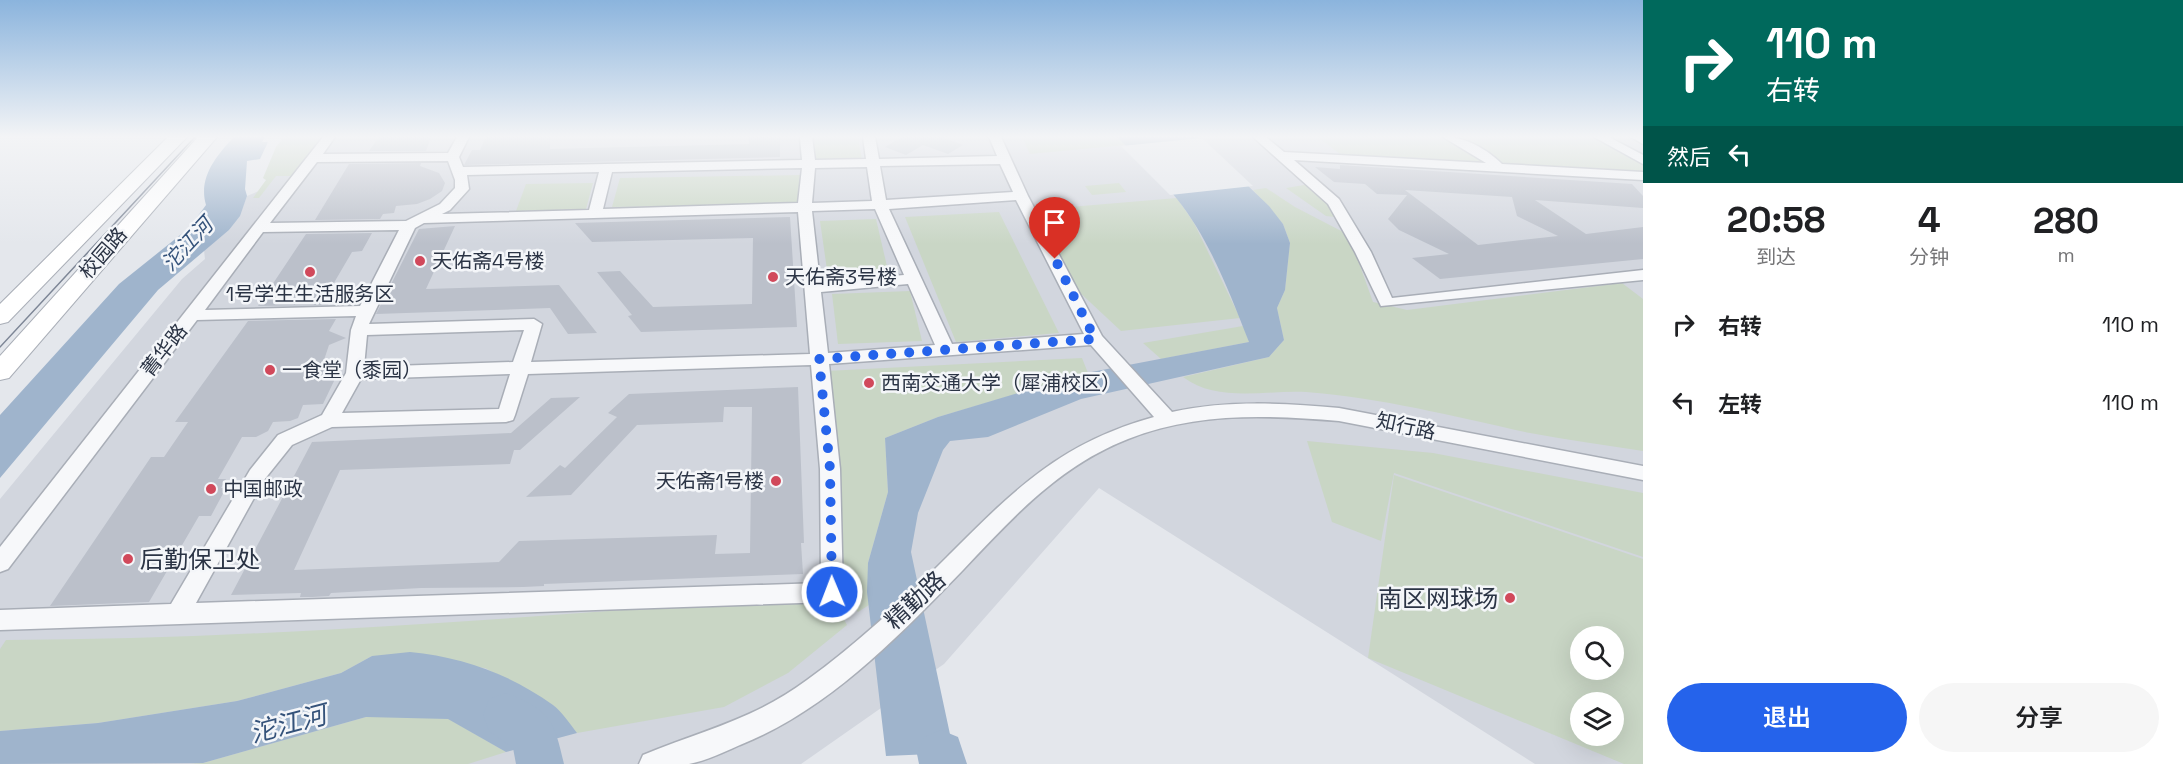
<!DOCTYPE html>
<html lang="zh">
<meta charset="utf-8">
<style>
body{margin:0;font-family:"Space Grotesk","Noto Sans SC",sans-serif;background:#f6f6f6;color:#202124;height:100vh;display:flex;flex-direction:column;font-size:22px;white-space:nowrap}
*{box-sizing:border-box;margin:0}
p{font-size:20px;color:#757577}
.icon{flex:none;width:33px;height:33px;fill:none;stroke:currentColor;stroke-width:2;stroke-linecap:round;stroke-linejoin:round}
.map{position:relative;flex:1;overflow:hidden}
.sheet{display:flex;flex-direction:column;background:#fff;width:540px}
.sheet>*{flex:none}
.guide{background:#00695c;color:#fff;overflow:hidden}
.fabs{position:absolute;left:1570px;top:626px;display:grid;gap:12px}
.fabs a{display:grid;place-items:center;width:54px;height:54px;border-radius:50%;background:#fff;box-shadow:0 6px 24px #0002;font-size:30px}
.pin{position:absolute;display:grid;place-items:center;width:51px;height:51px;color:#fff;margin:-62px -26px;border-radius:50% 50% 50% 0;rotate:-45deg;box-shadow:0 0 6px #0007}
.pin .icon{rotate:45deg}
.me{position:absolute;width:66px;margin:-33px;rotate:359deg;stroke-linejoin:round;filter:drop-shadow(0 0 4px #0008)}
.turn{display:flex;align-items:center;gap:21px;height:126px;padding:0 24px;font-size:27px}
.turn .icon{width:78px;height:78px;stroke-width:2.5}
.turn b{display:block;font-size:42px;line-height:51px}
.then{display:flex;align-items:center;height:57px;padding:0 24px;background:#0003;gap:12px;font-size:22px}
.eta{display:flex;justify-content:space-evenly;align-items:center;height:102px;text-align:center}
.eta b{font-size:36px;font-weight:600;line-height:42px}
.button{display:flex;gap:12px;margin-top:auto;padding:12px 24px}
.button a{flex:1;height:69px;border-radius:36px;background:#2563eb;color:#fff;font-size:24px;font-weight:600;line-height:69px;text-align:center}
.button a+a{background:#f6f6f6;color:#202124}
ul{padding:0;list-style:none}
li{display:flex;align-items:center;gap:18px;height:78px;padding:0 24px}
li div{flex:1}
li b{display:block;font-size:22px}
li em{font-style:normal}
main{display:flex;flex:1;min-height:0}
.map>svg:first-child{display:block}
</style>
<main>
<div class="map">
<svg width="1643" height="764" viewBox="0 0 1643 764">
<rect width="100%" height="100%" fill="#e4e7ec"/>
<path fill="#d2d6de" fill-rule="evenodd" d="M 306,137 L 1643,137 L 1643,764 L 1535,764 L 1099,488 L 944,664 L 801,764 L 0,764 L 0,499 L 182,279 L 205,259 L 204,250 L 229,230 L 239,216 L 247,196 L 259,191 ZM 1581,636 L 1614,636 L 1614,669 L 1581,669 ZM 1581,702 L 1614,702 L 1614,735 L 1581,735 Z"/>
<g fill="#c9d6c5" fill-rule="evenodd">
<path d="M 284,137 L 321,137 L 291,176 L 276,176 L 259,198 L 253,198 L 266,180 L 263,178 L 276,147 Z"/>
<path d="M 809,137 L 858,137 L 862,159 L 812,161 Z"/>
<path d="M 1022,137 L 1117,137 L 1125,145 L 1030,154 Z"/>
<path d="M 1318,137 L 1593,137 L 1643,165 L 1643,173 L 1341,155 Z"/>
<path d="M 800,175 L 801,204 L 612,207 L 620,178 Z"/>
<path d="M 593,183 L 586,209 L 516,211 L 526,184 Z"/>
<path d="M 1119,183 L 1126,192 L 1092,195 L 1085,186 Z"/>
<path d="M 1310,184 L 1336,209 L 1335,217 L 1326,216 L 1286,188 Z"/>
<path d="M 1266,188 L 1295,207 L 1349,235 L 1373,302 L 1407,310 L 1622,283 L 1643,299 L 1643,451 C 1606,445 1568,440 1530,433 C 1456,417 1383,398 1306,392 C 1265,390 1217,403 1183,377 L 1269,357 L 1284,340 L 1277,308 L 1285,290 L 1290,243 L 1283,224 L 1253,190 Z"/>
<path d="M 1177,198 L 1194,223 L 1240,318 L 1121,331 L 1076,289 L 1034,210 Z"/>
<path d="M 999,212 L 1059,333 L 956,342 L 905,217 Z"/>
<path d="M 876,219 L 889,275 L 828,277 L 820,221 Z"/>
<path d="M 910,291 L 922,341 L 838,344 L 832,294 Z"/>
<path d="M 1243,326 L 1249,342 L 1161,359 L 1143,343 Z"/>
<path d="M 1082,358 L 1088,373 L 938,417 L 885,438 L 888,492 L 868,563 L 869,605 L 858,612 L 841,591 C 845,517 835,445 826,371 Z"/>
<path d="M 1307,441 L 1433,453 L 1643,493 L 1643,557 L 1394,473 L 1381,541 L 1332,522 Z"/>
<path d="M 1394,475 L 1643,559 L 1643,764 L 1624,764 L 1368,658 ZM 1581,636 L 1614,636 L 1614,669 L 1581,669 ZM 1581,702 L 1614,702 L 1614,735 L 1581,735 Z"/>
<path d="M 831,595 L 847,625 L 788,673 L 724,707 L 577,733 L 554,706 L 485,668 L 372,656 L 341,673 L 237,701 L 98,723 L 0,731 L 0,649 L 6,640 C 282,639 557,614 831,595 Z"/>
<path d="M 409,716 L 449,719 L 506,752 L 468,764 L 190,764 L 203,763 L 366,717 Z"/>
</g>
<g fill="#9fb4cc">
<path d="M 234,137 L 265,137 L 262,142 L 268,142 L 260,159 L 247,161 L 245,189 L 247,196 L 240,216 L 229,230 L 158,290 L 0,478 L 0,415 L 119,284 L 189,228 L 206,205 C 198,178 216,156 234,137 Z"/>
<path d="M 1117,137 L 1197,137 L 1269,206 L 1283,224 L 1290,243 L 1285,290 L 1277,308 L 1284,340 L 1269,357 L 1081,399 L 988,437 L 950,441 L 943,450 L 918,513 L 911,552 L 954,753 L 886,756 L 867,592 L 868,563 L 888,492 L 885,438 L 938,417 L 1081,374 L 1249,342 C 1230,294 1210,240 1177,199 C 1160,177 1137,157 1117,137 Z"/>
<path d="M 410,652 C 462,657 510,674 553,705 C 562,712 570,724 577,733 L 506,752 L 448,719 L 366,717 L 203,763 L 0,764 L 0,731 L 98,723 L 237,701 L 341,673 L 372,656 Z"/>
</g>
<path fill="#e4e7ec" d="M 1202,138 L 1253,186 L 1170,195 L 1121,146 Z"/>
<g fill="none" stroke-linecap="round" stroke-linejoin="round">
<g fill="#9fb4cc" fill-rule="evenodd">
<path d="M 506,693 C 550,710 554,720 564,764 L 516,764 L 513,748 L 489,731 L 483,715 L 489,699 Z"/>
<path d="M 941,730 L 958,737 L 967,764 L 919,764 L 917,754 L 924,737 Z"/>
</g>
</g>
<g fill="#bbc0ca" fill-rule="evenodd">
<path d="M 379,137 L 431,137 L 426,151 L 369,151 Z"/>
<path d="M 486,137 L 550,137 L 550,149 L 749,144 L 749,137 L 780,137 L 780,157 L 464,165 L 472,150 L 480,150 Z"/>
<path d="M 902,137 L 942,137 L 963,145 L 948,154 L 923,145 L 906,155 L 885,147 Z"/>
<path d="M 421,163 L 420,166 L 439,173 L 445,183 L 442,191 L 430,199 L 417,204 L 396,206 L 394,213 L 383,214 L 380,219 L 315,220 L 349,164 Z"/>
<path d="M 1340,165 L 1632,184 L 1643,196 L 1643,208 L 1535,200 L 1586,234 L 1643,227 L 1643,259 L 1440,279 L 1412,258 L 1449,254 L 1399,230 L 1388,219 L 1407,195 L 1377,194 L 1365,184 L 1334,182 L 1315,167 L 1340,169 ZM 1405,190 L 1512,197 L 1517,216 L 1558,236 L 1478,245 Z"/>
<path d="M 790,217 L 797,327 L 641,332 L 628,316 L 632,315 L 597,272 L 620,271 L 653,307 L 752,304 L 753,238 L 592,242 L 575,223 Z"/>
<path d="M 455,226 L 426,289 L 559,285 L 597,333 L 568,334 L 550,308 L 376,314 L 419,229 Z"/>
<path d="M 372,233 L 362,251 L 352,252 L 328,293 L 334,293 L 328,305 L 258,306 L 306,234 Z"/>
<path d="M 336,319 L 329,331 L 346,338 L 329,345 L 324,360 L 334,381 L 323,404 L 303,405 L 298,418 L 290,421 L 273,422 L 268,431 L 256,437 L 242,437 L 218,479 L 226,479 L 221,488 L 226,488 L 211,516 L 199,516 L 149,602 L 50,606 L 151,457 L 164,457 L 188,422 L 175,422 L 248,321 Z"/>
<path d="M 798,387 L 804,543 L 801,543 L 803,574 L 544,584 L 544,586 L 523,587 L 421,588 L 331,593 L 329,596 L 312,597 L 300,597 L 301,593 L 231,595 L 312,442 L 511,433 L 551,398 L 580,397 L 520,450 L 514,450 L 510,464 L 340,470 L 294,570 L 499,562 L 519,541 L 717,535 L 715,554 L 750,553 L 752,407 L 724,407 L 723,422 L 637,425 L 571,495 L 526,497 L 560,465 L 565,468 L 617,417 L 608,413 L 629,394 Z"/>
</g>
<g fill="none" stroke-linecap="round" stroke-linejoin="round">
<g stroke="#a9aeb7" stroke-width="3">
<g id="street">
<path d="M 323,137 L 335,137 L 323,154 L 448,153 L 457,137 L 469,137 L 459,157 L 463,167 L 802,160 L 800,137 L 812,137 L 815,160 L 866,159 L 863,137 L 875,137 L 879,159 L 997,156 L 989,137 L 1001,137 L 1028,196 L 1102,336 L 1172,412 C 1227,400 1282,403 1339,408 L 1643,466 L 1643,480 L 1339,421 C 1267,415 1196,412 1128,439 C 1059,466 1013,517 963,570 C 898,637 828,710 740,745 C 724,752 706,761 689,764 C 673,764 655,764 639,764 L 643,755 C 703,730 753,720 807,680 C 857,644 903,601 947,557 C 1014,490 1060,443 1154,417 L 1091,345 L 829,364 L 840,469 L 843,592 L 840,599 L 832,602 L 0,630 L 0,610 L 171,604 L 250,470 L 278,435 L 322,415 L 346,373 L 351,330 L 356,316 L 197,320 L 8,569 L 0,572 L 0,547 ZM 448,161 L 455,180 L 455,188 L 440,204 L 406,221 L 270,223 L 317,162 ZM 1000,164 L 1013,192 L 886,200 L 880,166 ZM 867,167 L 872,201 L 812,203 L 815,168 ZM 802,168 L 798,203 L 603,209 L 612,172 ZM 599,172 L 589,210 L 442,214 L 450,210 L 469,189 L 467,175 ZM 1016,200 L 1084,334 L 952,344 L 889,209 ZM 875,209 L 904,275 L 820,282 L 812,211 ZM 798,212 L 810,354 L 531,362 L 542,324 L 534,319 L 369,324 L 415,228 L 424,223 ZM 399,230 L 360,306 L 205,310 L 263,232 ZM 908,284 L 935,345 L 828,353 L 821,292 ZM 524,330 L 513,362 L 364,367 L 367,335 ZM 811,365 L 820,469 L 821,583 L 196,603 L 264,480 L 292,445 L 332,427 L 506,422 L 513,420 L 515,415 L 528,374 ZM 510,374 L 499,409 L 342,413 L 361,379 Z"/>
<path d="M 1253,137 L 1266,137 L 1284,152 L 1486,163 L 1443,137 C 1464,136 1487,149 1502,164 L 1643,172 L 1643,180 L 1294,160 L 1339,199 L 1371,252 L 1392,298 L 1643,270 L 1643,280 L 1381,306 L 1355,252 L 1328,204 Z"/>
<path d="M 1594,137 L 1609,137 L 1643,155 L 1643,164 Z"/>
<path d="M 1631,137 L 1643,137 L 1643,144 Z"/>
</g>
</g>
<g stroke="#a9aeb7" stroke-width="2">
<g id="secondary">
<path d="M 168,137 L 187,137 L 8,322 L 0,324 L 0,304 Z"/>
<path d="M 198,137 L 217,137 L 9,378 L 0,380 L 0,356 Z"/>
</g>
</g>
<use href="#street" fill="#f7f8fa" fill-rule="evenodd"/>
<use href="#secondary" fill="#fff" fill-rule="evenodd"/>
<path stroke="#7d8696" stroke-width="1.5" d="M 0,347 L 195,137"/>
</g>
<linearGradient id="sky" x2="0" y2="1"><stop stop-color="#8bb4dd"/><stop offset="0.56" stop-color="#f3f4f6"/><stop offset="1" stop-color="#f3f4f6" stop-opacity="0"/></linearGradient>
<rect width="1643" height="244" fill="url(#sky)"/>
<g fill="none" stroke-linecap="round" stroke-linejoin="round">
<path stroke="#2563eb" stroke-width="10" stroke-dasharray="0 18" d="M 832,592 L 830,469 L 819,359 L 1095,339 L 1055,259"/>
</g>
<g fill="#d1495b" stroke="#f4f6f9" stroke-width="2">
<circle cx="420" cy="261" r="6"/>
<circle cx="310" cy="272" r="6"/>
<circle cx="773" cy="277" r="6"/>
<circle cx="270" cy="370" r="6"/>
<circle cx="869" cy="383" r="6"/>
<circle cx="776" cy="481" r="6"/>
<circle cx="211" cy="489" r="6"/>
<circle cx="128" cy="559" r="6"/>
<circle cx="1510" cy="598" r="6"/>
</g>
<g text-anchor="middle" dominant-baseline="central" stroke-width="5" stroke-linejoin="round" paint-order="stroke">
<g font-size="20" fill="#2b3445" stroke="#f4f6f9">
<text transform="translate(103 253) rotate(-49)">校园路</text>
<text transform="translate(164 350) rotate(-52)">菁华路</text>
<text transform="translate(1406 426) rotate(12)">知行路</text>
</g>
<g font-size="20" fill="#2b3445" stroke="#f4f6f9" text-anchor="start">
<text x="432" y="261">天佑斋4号楼</text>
<text x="785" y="277">天佑斋3号楼</text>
<text x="310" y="294" text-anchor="middle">1号学生生活服务区</text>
<text x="282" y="370">一食堂（黍园）</text>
<text x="881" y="383">西南交通大学（犀浦校区）</text>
<text x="764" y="481" text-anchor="end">天佑斋1号楼</text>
<text x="223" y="489">中国邮政</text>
</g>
<g font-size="21" font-style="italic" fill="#34527a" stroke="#f4f6f9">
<text transform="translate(187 244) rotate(-47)">沱江河</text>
</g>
<g font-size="24" fill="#2b3445" stroke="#f4f6f9" text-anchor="start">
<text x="140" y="559">后勤保卫处</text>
<text x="1498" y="598" text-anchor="end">南区网球场</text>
</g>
<g font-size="24" fill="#2b3445" stroke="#f4f6f9">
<text transform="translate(915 600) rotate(-43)">精勤路</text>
</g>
<g font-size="26" font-style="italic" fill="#34527a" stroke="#f4f6f9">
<text transform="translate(288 724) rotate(-15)">沱江河</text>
</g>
</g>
</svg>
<div class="fabs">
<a><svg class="icon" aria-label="search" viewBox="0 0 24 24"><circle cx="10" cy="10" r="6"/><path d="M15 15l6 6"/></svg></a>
<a><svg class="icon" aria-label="layers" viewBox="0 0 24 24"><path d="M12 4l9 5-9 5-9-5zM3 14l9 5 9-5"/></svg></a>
</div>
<div class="pin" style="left:1055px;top:259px;background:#d93025"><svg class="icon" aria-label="arrive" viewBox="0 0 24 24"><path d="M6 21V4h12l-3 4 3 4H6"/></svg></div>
<svg class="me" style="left:832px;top:592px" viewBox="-20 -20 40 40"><circle r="17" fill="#2563eb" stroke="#fff" stroke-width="3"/><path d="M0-11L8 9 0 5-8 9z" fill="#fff"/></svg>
</div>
<section class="sheet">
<div class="guide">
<div class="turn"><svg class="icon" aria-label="right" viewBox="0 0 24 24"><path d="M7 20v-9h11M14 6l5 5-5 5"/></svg><div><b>110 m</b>右转</div></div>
<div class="then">然后<svg class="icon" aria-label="left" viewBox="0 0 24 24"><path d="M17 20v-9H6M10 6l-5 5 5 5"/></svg></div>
</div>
<div class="eta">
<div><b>20:58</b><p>到达</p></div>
<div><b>4</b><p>分钟</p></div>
<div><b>280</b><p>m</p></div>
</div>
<ul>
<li><svg class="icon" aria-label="right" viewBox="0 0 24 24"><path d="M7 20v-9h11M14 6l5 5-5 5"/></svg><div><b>右转</b></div><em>110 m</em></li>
<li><svg class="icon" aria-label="left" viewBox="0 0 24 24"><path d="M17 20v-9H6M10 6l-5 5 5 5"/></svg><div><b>左转</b></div><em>110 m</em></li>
</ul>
<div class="button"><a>退出</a><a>分享</a></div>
</section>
</main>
